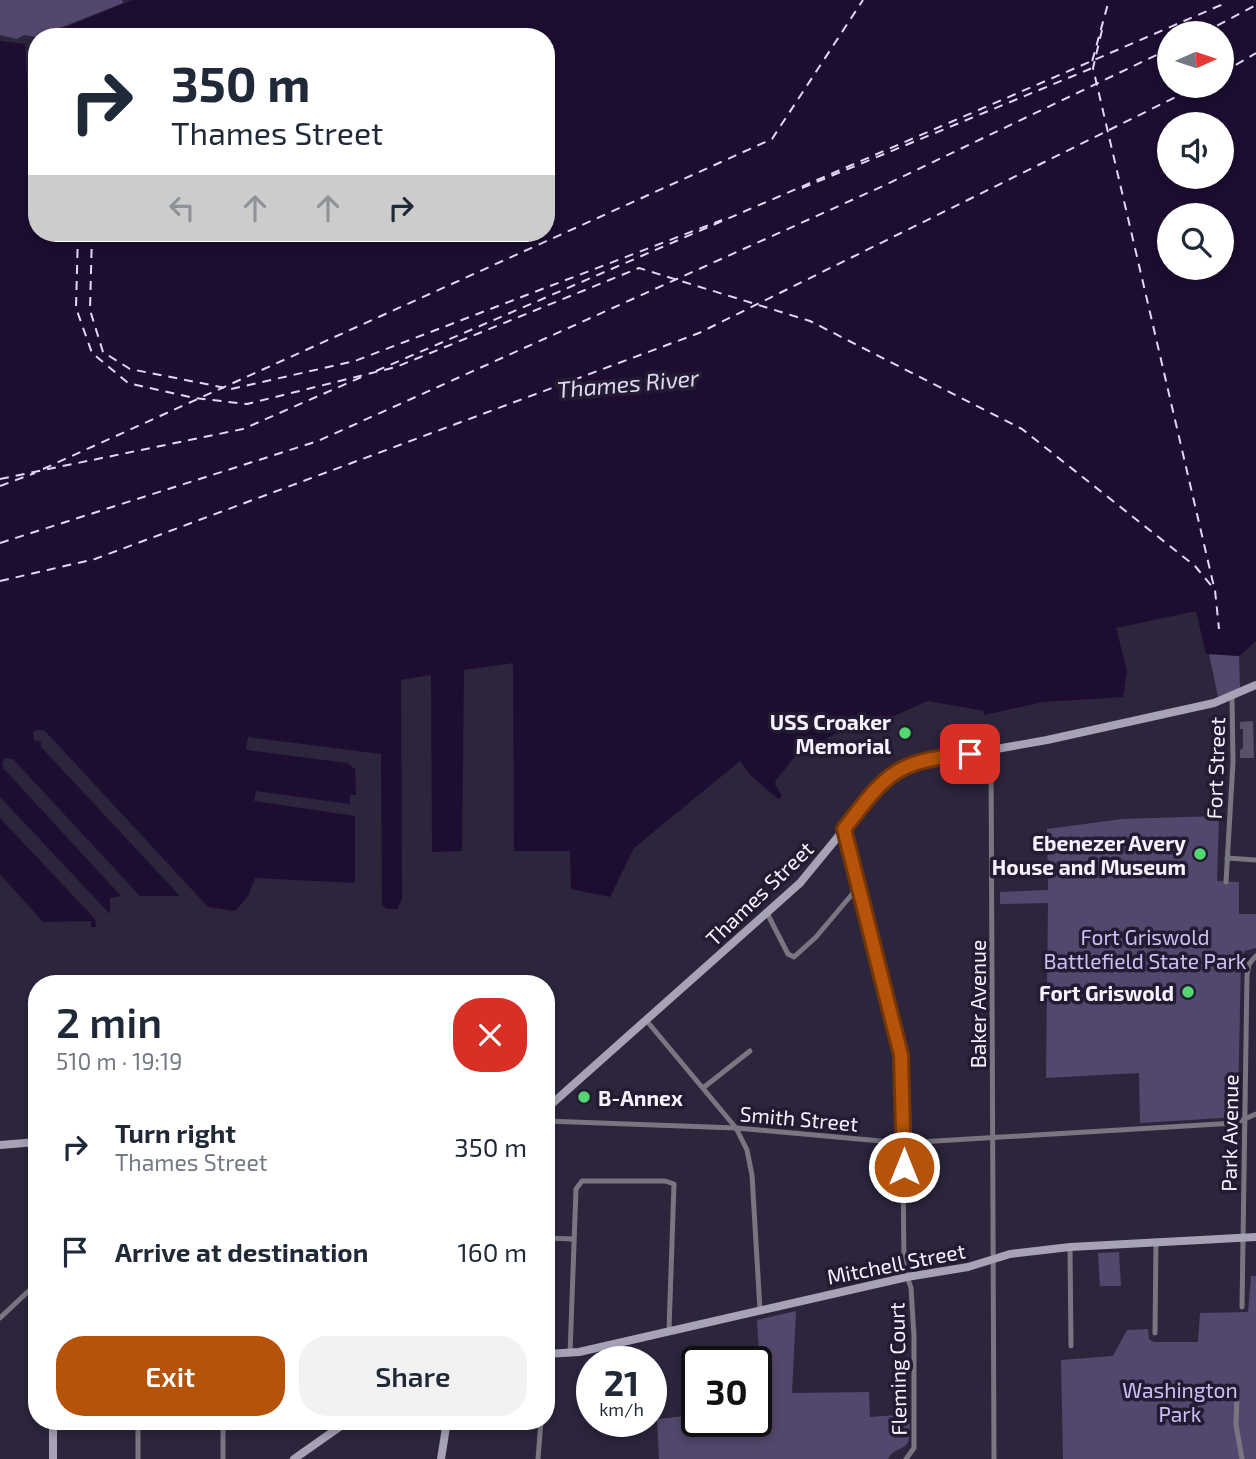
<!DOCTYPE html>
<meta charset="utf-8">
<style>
body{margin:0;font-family:"Exo 2",sans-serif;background:#f2f2f3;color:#1f2937;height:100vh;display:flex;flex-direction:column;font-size:26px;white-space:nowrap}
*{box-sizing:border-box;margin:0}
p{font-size:23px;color:#747a83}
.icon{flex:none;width:38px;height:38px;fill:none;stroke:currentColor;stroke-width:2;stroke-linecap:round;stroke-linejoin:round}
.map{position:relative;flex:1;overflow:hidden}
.sheet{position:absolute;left:28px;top:975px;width:527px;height:455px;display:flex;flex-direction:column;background:#fff;border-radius:28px;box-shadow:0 4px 10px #0003}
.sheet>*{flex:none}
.top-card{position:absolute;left:28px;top:28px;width:527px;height:214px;border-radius:28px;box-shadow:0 4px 10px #0003;background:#fff;color:#1f2937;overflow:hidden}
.needle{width:46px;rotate:87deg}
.fabs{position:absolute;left:1157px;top:21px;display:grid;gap:14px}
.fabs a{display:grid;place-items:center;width:77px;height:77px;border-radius:50%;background:#fff;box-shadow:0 4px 10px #0003;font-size:35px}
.speed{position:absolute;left:576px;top:1346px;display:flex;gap:14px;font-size:35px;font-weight:700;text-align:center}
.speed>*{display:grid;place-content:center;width:91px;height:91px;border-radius:50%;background:#fff;box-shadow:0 4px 10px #0003;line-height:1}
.speed small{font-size:18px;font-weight:400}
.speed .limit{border:4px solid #111;border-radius:10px;background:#fff;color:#111}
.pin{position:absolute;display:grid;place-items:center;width:60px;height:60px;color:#fff;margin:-30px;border-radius:14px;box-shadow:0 4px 10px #0006}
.me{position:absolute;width:77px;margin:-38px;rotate:0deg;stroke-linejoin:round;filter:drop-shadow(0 0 5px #0008)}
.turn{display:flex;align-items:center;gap:24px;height:147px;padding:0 28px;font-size:32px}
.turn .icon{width:91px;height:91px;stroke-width:2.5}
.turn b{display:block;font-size:49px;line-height:60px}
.lanes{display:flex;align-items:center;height:66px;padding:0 28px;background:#0003;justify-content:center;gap:35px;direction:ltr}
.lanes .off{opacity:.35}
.round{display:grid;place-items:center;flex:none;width:74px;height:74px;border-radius:28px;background:#f2f2f3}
.headline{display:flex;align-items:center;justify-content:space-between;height:119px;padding:0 28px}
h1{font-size:42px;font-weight:600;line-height:52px}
.button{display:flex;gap:14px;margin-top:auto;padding:14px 28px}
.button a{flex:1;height:80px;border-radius:28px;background:#b45309;color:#fff;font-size:28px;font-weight:600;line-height:80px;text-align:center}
.button a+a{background:#f2f2f3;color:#1f2937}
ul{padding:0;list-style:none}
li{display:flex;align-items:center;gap:21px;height:105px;padding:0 28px}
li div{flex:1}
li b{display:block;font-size:26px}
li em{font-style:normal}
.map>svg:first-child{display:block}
</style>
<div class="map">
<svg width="1256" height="1459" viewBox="0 0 1256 1459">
<rect width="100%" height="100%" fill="#2c253c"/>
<g fill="#53476d">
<path d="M 0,0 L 122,0 L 123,3 L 37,37 L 37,40 L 20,42 L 0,39 Z"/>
<path d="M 1214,653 L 1239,656 L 1240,688 L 1218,697 L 1209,654 Z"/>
<path d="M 1219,816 L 1217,881 L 1239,882 L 1239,914 L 1256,914 L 1256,948 L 1245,951 L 1241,959 L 1238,1105 L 1229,1116 L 1223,1118 L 1140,1123 L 1139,1073 L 1046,1078 L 1048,903 L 1000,904 L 1000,892 L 1048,890 L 1047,829 L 1122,819 Z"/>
<path d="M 1119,1252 L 1121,1286 L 1100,1286 L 1098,1253 Z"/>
<path d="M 1251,1276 L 1256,1276 L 1256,1459 L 1063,1459 L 1061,1360 L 1113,1356 L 1127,1330 L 1148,1329 L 1149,1339 L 1154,1342 L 1198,1342 L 1200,1313 L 1248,1312 Z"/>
<path d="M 796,1311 L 792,1393 L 869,1392 L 870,1417 L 909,1414 C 909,1422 912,1439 906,1445 C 900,1451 893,1449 888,1459 L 659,1459 L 657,1419 L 696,1415 L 696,1421 L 756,1421 L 756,1401 L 762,1399 L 757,1320 Z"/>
</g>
<g fill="#1c0d31" fill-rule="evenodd">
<path d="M 132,0 L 1256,0 L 1256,641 L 1239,656 L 1206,654 L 1196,611 L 1116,628 L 1127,671 L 1123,697 L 1043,702 L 984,715 L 984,711 L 928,701 L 887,719 L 861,722 L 827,738 L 810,750 L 797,754 L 776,780 L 775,784 L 782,796 L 778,799 L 750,775 L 740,761 L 634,848 L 610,897 L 571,889 L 570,851 L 514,851 L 513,663 L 464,670 L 462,851 L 432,852 L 431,675 L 401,680 L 402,899 L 397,909 L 386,909 L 382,905 L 381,754 L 248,737 L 246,750 L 347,763 L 355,769 L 356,795 L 350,795 L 350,804 L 256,791 L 254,801 L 355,816 L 355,883 L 255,878 L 248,896 L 235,911 L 208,907 L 60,747 L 44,730 L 36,730 L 33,733 L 34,740 L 41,742 L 41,747 L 180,896 L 140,896 L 13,759 L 5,758 L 2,763 L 4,769 L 121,896 L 110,898 L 110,914 L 0,797 L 0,39 L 37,40 L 37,233 L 546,233 L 546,37 L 42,37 ZM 1169,33 L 1222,33 L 1222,86 L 1169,86 ZM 1169,124 L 1222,124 L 1222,177 L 1169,177 ZM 1169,215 L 1222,215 L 1222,268 L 1169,268 Z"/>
<path d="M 0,818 L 95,919 L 96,927 L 91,927 L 91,921 L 43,922 L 0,874 Z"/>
</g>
<path fill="#2c253c" d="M 0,35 L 17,39 L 24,35 L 37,37 L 37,43 L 33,43 L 37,191 L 33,191 L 25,44 L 0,41 Z"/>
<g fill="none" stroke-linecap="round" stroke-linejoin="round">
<g stroke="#e0d8f4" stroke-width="2" stroke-dasharray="9 7" stroke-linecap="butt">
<path d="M 1102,30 L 1093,68 L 1214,587"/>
<path d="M 1203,33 L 1256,5"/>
<path d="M 1222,73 L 1256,53"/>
<path d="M 802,188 L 1090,69 L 1109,0"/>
<path d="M 78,233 L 76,308 L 92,353 L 128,383 L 194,398 L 247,404 L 396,367 L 639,268 L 810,321 L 1022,429 L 1195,566 L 1215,590 L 1219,629"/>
<path d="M 92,233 L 90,310 L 103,352 L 130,369 L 231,389 L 355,361 L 722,220"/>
<path d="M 376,371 L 1221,5 L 1223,0"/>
<path d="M 43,469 L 772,139 L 863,0"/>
<path d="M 0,479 L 243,429 L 364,376"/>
<path d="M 0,486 L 35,473"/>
<path d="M 0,543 L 318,441 L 883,186 L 1169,49"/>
<path d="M 0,581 L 95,559 L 699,333 L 1198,86"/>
</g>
</g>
<path fill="#58516a" d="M 1253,721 L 1254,758 L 1240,758 L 1240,750 L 1243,748 L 1243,729 L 1240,729 L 1240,722 Z"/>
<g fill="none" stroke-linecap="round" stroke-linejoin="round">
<g stroke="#797682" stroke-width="5">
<path d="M 991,750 L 994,1459"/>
<path d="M 844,829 L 902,1064 L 904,1267 L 911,1288 L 914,1336 L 914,1448 L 906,1459"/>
<path d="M 1227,858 L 1256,860"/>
<path d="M 1226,882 L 1233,762 L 1232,697"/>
<path d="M 767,913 L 788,954 L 794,957 L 816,937 L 859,886"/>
<path d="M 646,1020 L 736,1128 L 747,1150 L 752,1175 L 760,1310"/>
<path d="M 703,1088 L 750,1051"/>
<path d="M 546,1121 L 736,1128 L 903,1143 L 1235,1123 L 1256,1114"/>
<path d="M 546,1238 L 573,1239"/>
<path d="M 1070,1247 L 1071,1346"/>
<path d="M 1242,1307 L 1247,975 L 1249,964 L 1256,956"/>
<path d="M 0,1318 L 37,1283"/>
<path d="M 1155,1333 L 1156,1241"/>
<path d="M 570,1354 L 576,1189 L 582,1181 L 665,1181 L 674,1184 L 669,1330"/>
<path d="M 1237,1393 L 1236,1425 L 1242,1459"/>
<path d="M 138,1459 L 138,1421"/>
<path d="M 223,1459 L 223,1421"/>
<path d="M 538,1459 L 541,1421"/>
</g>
<g stroke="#a7a2b5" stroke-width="8">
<path d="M 546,1109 L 800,883 L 864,805 L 900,770 L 924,762 L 1047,740 L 1214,703 L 1256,685"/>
<path d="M 0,1145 L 37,1142"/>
<path d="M 546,1354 L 579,1352 L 907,1277 L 968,1267 L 1010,1254 L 1070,1247 L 1256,1237"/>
<path d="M 53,1459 L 53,1421"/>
<path d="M 294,1459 L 348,1421"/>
<path d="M 441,1459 L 447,1421"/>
</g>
</g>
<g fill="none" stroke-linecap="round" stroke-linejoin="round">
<g stroke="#753606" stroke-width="18">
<path id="route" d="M 904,1167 L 901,1055 L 844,829 C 861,808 880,778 906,767 C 925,758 949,757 970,754"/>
</g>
<use href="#route" stroke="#b45309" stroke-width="12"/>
</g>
<g fill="#54d672" stroke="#231b31" stroke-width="2.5">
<circle cx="905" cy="733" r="7"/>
<circle cx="1200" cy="854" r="7"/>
<circle cx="1188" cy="992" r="7"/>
<circle cx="584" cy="1097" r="7"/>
</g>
<g text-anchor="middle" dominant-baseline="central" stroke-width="7" stroke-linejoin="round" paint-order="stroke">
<g font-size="21" font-weight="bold" fill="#f6f2ff" stroke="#231b31" text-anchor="end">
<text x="891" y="721">USS Croaker<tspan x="891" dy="24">Memorial</tspan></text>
<text x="1186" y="842">Ebenezer Avery<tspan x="1186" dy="24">House and Museum</tspan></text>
<text x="1174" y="992">Fort Griswold</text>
<text x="598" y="1097" text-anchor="start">B-Annex</text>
</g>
<g font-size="21" fill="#f6f2ff" stroke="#231b31">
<text transform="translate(1215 768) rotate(-88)">Fort Street</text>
<text transform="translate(759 893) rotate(-44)">Thames Street</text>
<text transform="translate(977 1004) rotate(-90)">Baker Avenue</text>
<text transform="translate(799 1118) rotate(5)">Smith Street</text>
<text transform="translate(1229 1133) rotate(-89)">Park Avenue</text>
<text transform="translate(896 1263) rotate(-11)">Mitchell Street</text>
<text transform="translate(897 1369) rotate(-91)">Fleming Court</text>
</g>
<g font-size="21" fill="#d0bff7" stroke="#231b31">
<text x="1145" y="936">Fort Griswold<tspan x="1145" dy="24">Battlefield State Park</tspan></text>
<text x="1180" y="1389">Washington<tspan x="1180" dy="24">Park</tspan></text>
</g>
<g font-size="23" font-style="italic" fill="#e0d8f4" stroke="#231b31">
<text transform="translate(628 383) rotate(-5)">Thames River</text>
</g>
</g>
</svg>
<div class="fabs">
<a><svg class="needle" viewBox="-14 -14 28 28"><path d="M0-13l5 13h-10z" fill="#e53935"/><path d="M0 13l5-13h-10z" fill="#747a83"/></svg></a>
<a><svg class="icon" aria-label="sound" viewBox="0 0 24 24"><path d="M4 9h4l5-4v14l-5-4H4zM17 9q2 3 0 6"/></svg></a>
<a><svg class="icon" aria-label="search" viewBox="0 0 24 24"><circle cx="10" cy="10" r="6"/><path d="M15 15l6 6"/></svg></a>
</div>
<div class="speed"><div>21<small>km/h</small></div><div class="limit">30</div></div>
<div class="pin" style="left:970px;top:754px;background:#d93025"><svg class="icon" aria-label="arrive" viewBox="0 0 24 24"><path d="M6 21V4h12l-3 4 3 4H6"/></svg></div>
<svg class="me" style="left:904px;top:1167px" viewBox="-20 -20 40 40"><circle r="17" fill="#b45309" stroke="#fff" stroke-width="3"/><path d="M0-11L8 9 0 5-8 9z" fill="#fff"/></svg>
<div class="top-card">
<div class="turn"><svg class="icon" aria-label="right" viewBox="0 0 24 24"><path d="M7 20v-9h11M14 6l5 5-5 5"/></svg><div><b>350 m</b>Thames Street</div></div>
<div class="lanes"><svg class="icon off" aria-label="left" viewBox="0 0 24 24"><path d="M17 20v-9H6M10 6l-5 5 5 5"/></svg><svg class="icon off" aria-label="ahead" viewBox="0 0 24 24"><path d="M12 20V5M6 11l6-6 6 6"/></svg><svg class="icon off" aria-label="ahead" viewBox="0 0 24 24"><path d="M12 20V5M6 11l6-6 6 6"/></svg><svg class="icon" aria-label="right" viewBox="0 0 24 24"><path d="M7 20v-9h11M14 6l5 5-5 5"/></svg></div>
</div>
<section class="sheet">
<div class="headline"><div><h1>2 min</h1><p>510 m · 19:19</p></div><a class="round" style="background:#d93025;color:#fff"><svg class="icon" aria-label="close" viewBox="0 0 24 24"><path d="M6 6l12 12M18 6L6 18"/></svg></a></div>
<ul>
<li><svg class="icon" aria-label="right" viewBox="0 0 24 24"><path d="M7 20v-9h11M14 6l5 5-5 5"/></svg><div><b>Turn right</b><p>Thames Street</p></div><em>350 m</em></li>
<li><svg class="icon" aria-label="arrive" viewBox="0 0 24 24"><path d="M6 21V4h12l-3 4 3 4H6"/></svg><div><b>Arrive at destination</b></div><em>160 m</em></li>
</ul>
<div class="button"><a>Exit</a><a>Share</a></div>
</section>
</div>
